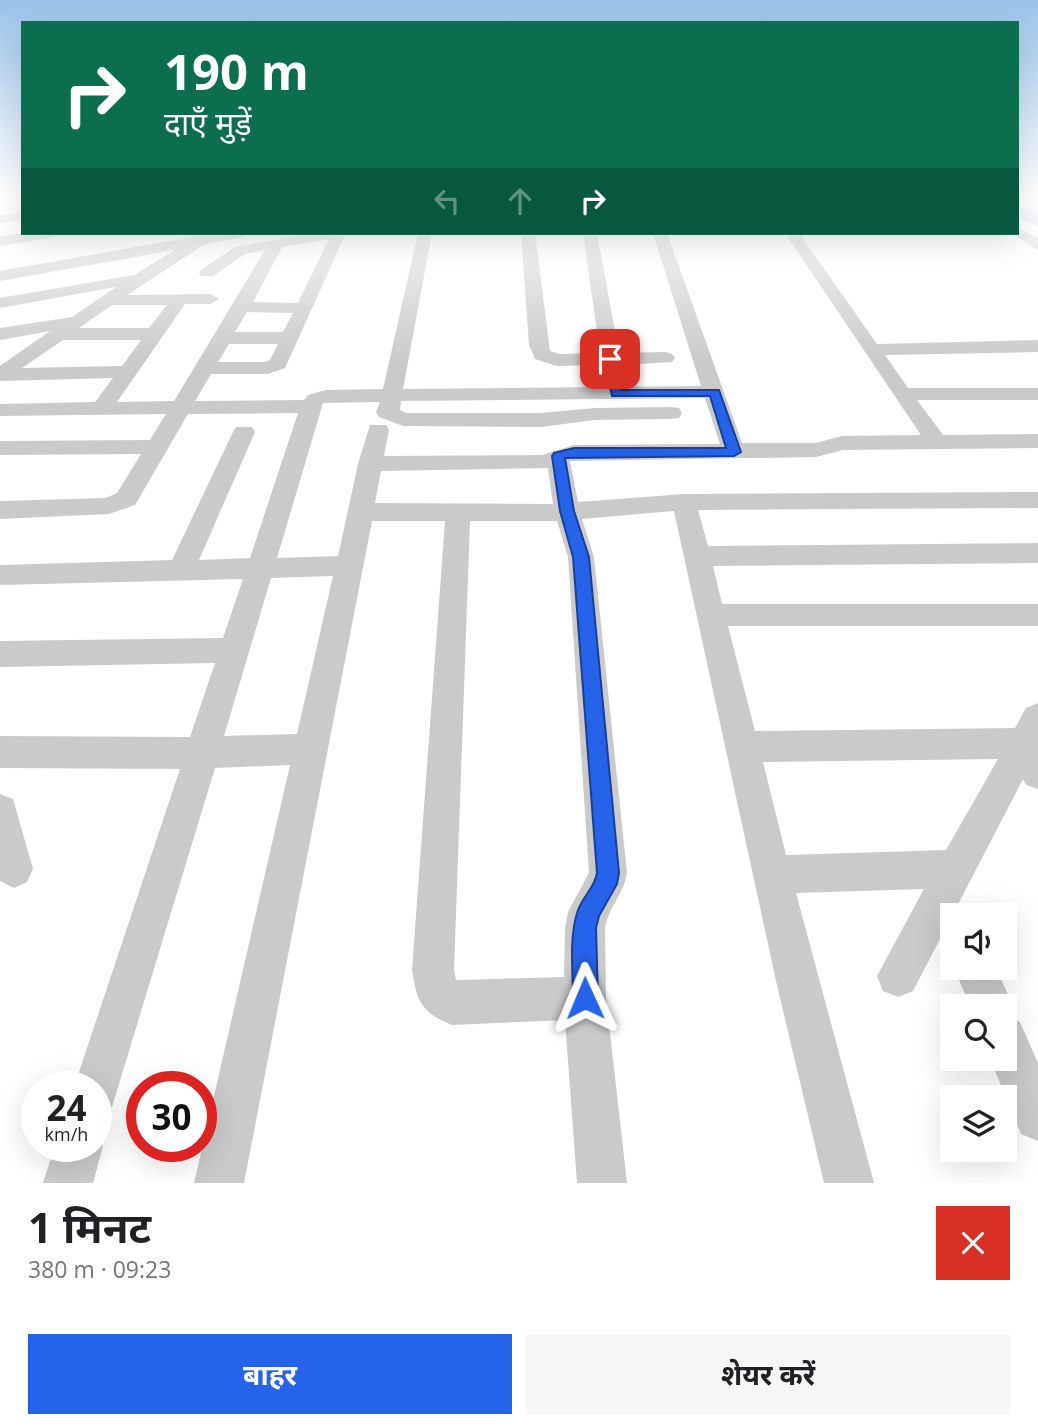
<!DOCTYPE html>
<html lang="hi">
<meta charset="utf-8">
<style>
body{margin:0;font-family:"Open Sans","Noto Sans Devanagari",sans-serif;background:#f6f6f6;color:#202124;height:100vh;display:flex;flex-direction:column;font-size:26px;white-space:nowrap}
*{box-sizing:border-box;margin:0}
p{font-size:23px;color:#757577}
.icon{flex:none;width:38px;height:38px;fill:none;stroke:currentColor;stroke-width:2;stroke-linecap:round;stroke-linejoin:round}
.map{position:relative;height:1183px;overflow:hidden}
.sheet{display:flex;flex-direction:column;background:#fff;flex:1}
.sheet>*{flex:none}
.top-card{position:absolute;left:21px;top:21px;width:998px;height:214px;border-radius:0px;box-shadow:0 7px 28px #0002;background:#0b6e4f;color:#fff;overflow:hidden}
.tools{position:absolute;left:940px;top:903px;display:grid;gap:14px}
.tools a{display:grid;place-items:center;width:77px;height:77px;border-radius:0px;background:#fff;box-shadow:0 7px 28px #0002;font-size:35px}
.speed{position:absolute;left:21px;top:1071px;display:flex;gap:14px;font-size:35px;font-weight:700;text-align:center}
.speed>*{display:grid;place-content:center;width:91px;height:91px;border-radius:50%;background:#fff;box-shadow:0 7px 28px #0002;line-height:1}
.speed small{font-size:18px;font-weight:400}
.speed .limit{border:10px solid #d22;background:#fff;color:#111}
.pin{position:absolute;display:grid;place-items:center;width:60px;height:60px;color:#fff;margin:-30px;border-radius:14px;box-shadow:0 4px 10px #0006}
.me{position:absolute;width:77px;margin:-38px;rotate:359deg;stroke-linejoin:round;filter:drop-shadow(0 0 5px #0008)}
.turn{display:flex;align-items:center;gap:24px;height:147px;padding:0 28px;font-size:32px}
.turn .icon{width:91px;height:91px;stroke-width:2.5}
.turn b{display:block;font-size:49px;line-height:60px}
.lanes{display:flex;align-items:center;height:66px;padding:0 28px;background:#0003;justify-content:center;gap:35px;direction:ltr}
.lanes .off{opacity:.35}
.round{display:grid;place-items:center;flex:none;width:74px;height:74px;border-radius:0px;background:#f6f6f6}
.headline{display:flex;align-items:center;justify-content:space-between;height:119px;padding:0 28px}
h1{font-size:42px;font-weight:700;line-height:52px}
.primary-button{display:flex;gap:14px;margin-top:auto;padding:14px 28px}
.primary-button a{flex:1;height:80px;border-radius:0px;background:#2563eb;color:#fff;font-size:28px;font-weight:700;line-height:80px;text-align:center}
.primary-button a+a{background:#f6f6f6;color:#202124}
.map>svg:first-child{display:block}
</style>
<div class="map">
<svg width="1038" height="1183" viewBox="0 0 1038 1183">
<rect width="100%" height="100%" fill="#fff"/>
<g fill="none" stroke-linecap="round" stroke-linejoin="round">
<path fill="#c3daed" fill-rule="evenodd" d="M 1017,205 L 1038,215 L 1038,227 L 1017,217 Z"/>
<g fill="#cacaca" fill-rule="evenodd">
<path d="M 0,195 L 23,195 L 23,200 L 0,203 Z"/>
<path d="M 1017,195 L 1038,195 L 1038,201 L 1017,202 Z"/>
<path d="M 23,212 L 23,220 L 0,223 L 0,215 Z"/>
<path d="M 1017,227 L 1038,238 L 1038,250 L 1012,234 L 1017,233 Z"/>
<path d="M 25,233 L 61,233 L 54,237 L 0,246 L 0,236 Z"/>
<path d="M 192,233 L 250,233 L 243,237 L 205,244 L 127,295 L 210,294 L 219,299 L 210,304 L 185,304 L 117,402 L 174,401 L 265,250 L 245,254 L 213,276 L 201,276 L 199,273 L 201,270 L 235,247 L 314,233 L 346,233 L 285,368 L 268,374 L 211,374 L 195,401 L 304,400 L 308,395 L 326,390 L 383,389 L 418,233 L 432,233 L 403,389 L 701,386 L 653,233 L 667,233 L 742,443 L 816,443 L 842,436 L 921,435 L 785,233 L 799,233 L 877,344 L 1038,340 L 1038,352 L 885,355 L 908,388 L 1038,388 L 1038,400 L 917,400 L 943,435 L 1038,434 L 1038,448 L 843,450 L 816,457 L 570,461 L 578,502 L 684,494 L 1038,492 L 1038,508 L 698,510 L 708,546 L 1038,543 L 1038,563 L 713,566 L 722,604 L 1038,604 L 1038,626 L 728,626 L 755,731 L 1015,728 L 1026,708 L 1038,703 L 1038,789 L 1026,785 L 1023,779 L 913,991 L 898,997 L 883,991 L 877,976 L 924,889 L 796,893 L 874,1183 L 824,1183 L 776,981 L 674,511 L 582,519 L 594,557 L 627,873 C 624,894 608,908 605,928 L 606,998 L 627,1183 L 577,1183 L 565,1020 L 452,1025 C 421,1012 417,1002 412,970 L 445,521 L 372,521 L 244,1183 L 194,1183 L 290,765 L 215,768 L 112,1107 L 96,1114 L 96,1087 L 74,1087 L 180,769 L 0,768 L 0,736 L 190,737 L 215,663 L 0,667 L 0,641 L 223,638 L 243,579 L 0,585 L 0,565 L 172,560 L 233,432 L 236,427 L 252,427 L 255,432 L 199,560 L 250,558 L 298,413 L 188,414 L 135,505 L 109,514 L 0,519 L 0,501 L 106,498 L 117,493 L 141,454 L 0,455 L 0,441 L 150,440 L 166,414 L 0,416 L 0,404 L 95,402 L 113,378 L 0,381 L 0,366 L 50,331 L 0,340 L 0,328 L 72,317 L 116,287 L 0,308 L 0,298 L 134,275 L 175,250 L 0,281 L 0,271 L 192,237 ZM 329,239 L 298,303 L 253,302 L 282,247 ZM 112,305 L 167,305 L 149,328 L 79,328 ZM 247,312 L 293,313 L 283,332 L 235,332 ZM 63,340 L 141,340 L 122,366 L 22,368 ZM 229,344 L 278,344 L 270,360 L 265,362 L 218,362 ZM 705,398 L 720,444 L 574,445 L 542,455 L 384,456 L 389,430 L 386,425 L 370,425 L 358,464 L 338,556 L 277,558 L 323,403 L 380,402 L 376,412 L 379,417 L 403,426 L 541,427 L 595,420 L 671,419 L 679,418 L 682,413 L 679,408 L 671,407 L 595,408 L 541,413 L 406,413 L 400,410 L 401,401 ZM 548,468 L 553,504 L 375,503 L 381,471 ZM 470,521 L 557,521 L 568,557 L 589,873 L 568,912 L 565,928 L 564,977 L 456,980 L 454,970 ZM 333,576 L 297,734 L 224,736 L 271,578 ZM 998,759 L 946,850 L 786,855 L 763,762 Z"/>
<path d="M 521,233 L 535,233 L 550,351 L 559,354 L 600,353 L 583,233 L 597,233 L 619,353 L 665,352 L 672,354 L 675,358 L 672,362 L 621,365 L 623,377 L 620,381 L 606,381 L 601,365 L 557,366 L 535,359 L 529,345 Z"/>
<path d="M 0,794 L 13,799 L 33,869 L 27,882 L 14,888 L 0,881 Z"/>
<path d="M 954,968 L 996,968 L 1013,1006 L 1008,1017 L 1020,1022 L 1038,1063 L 1038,1141 L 1021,1134 L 990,1059 L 1004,1059 L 1004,1006 L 970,1006 Z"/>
<path d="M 96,1129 L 103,1146 L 93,1183 L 43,1183 L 55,1146 L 96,1146 Z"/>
</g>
</g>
<linearGradient id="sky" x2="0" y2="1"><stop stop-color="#99c3ea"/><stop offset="0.54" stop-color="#fff"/><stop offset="1" stop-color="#fff" stop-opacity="0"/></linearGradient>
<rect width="1038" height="361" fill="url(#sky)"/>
<path fill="#2563eb" stroke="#184099" stroke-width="2" d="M 610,355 L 615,359 L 621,390 L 719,390 L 741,452 L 734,456 L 565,458 L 574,511 L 589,557 L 619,873 L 617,884 L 599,916 L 596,928 L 598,998 L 594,1007 L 585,1010 L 577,1007 L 573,998 C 573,971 569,939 577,913 C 581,898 595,888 597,873 L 573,557 L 560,511 L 552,456 L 554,453 L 574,448 L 726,448 L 710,396 L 612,396 L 604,359 Z"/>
</svg>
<div class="tools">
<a><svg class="icon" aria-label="sound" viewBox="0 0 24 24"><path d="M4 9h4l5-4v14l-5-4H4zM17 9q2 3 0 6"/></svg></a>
<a><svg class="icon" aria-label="search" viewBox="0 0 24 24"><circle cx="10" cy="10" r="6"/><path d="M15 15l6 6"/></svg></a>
<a><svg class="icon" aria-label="layers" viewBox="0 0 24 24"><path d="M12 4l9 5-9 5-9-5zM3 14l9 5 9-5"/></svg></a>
</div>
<div class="speed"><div>24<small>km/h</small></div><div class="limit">30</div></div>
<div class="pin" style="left:610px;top:359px;background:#d93025"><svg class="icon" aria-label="arrive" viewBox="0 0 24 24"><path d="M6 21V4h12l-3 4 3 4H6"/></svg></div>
<svg class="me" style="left:585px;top:998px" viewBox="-20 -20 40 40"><path d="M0-17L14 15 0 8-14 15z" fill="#2563eb" stroke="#fff" stroke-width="4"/></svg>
<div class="top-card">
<div class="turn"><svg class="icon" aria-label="right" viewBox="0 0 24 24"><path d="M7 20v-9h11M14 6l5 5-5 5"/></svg><div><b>190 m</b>दाएँ मुड़ें</div></div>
<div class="lanes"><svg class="icon off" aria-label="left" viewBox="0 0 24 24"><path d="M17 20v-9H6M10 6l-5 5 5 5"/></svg><svg class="icon off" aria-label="ahead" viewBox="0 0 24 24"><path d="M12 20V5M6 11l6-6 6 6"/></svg><svg class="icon" aria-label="right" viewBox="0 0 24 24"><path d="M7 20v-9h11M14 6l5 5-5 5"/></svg></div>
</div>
</div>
<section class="sheet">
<div class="headline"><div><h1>1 मिनट</h1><p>380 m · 09:23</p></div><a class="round" style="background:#d93025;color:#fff"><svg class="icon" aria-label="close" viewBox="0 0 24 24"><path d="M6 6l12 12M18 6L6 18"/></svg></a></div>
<div class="primary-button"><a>बाहर</a><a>शेयर करें</a></div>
</section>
